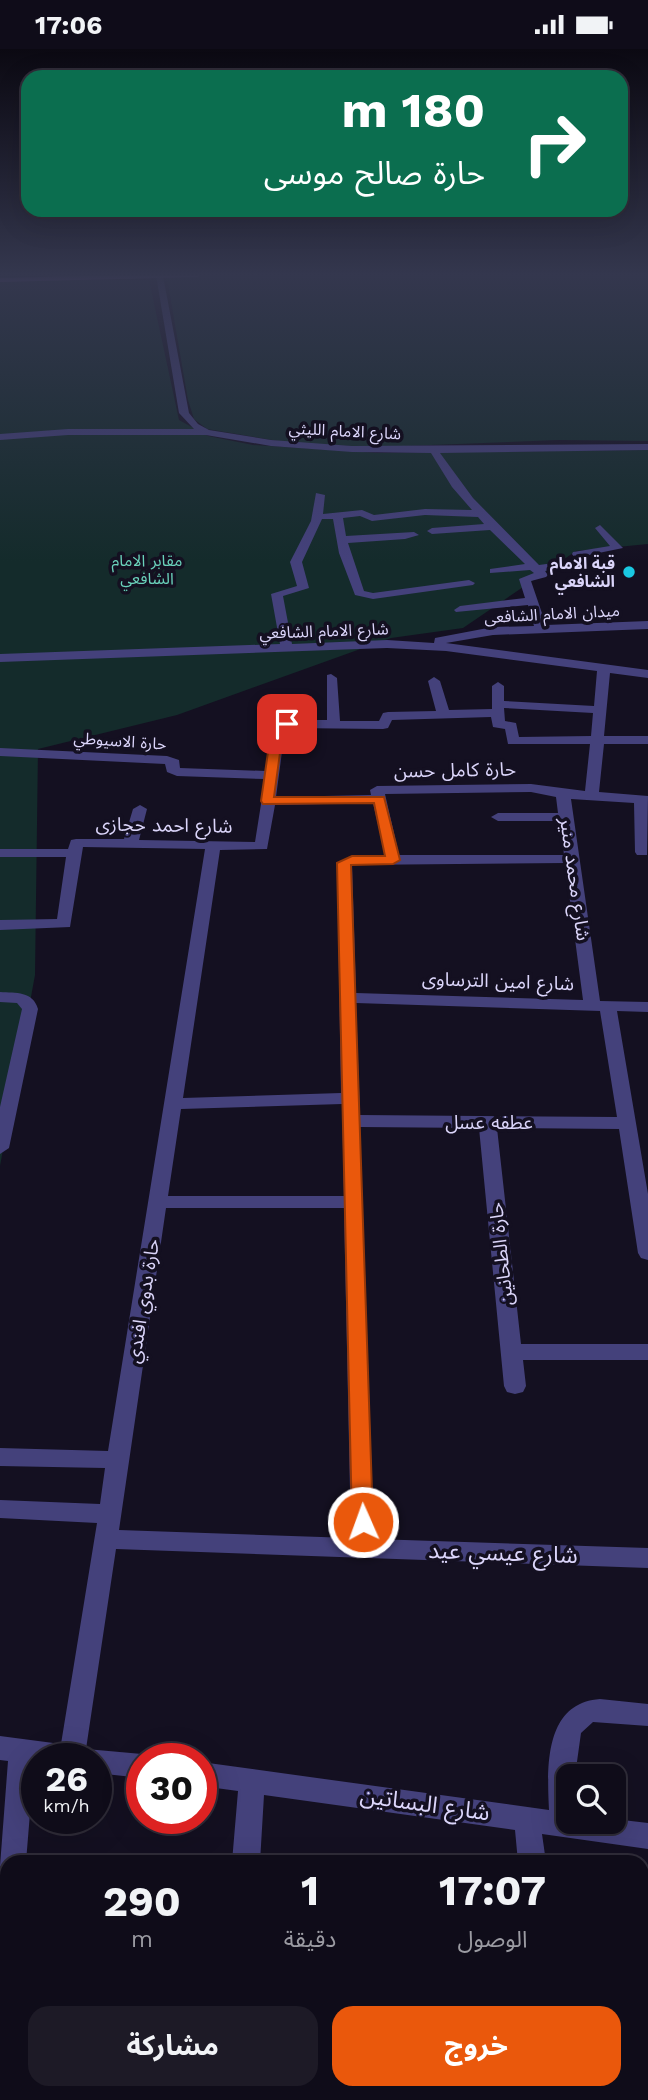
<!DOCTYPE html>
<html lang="ar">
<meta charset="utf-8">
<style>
body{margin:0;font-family:"Work Sans","Noto Sans Arabic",sans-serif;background:#1d1a26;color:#f1f3f6;direction:rtl;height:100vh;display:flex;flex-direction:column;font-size:26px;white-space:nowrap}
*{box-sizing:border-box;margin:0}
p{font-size:23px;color:#9b9ba2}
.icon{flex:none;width:38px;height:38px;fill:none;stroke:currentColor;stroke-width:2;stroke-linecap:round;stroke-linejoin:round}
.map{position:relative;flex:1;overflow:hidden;direction:ltr}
.side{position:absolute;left:0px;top:1806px;width:649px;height:245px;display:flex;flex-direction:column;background:#0f0c19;border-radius:21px 21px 0 0;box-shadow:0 7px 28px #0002,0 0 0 2px #2f2c38;direction:rtl}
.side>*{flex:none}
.banner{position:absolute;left:21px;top:21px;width:607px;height:147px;border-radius:21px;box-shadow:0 7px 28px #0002,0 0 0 2px #2f2c38;direction:rtl;background:#0b6e4f;color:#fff;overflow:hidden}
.buttons{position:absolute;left:556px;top:1715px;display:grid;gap:14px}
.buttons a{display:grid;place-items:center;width:70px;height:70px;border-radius:14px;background:#0f0c19;box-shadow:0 7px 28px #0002,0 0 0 2px #2f2c38;font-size:35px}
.speed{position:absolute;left:21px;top:1694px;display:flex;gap:14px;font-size:35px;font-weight:700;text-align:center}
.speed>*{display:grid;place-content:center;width:91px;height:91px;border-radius:50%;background:#0f0c19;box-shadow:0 7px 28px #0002,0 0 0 2px #2f2c38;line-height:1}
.speed small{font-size:18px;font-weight:400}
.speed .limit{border:10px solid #d22;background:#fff;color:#111}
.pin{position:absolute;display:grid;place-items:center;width:60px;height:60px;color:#fff;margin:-30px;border-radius:14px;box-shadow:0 4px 10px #0006}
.me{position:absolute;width:77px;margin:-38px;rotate:358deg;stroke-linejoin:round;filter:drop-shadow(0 0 5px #0008)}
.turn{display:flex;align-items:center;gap:24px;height:147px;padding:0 28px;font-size:32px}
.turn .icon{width:91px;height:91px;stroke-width:2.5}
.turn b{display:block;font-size:49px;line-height:60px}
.eta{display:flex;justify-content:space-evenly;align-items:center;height:119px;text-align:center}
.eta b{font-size:42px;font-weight:700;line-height:49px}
.button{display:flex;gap:14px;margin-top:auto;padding:14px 28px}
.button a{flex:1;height:80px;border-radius:21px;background:#ea580c;color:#fff;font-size:28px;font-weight:700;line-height:80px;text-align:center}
.button a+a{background:#1d1a26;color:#f1f3f6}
.status{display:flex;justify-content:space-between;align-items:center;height:49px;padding:0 35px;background:#0f0c19;direction:ltr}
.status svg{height:19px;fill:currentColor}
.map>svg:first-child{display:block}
</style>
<div class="status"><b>17:06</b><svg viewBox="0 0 49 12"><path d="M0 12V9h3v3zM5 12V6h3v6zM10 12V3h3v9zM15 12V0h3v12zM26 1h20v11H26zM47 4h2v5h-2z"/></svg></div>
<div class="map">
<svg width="648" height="2051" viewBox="0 0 648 2051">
<rect width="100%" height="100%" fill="#141021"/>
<g fill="#142b2b">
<path d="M 222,226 L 648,226 L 648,392 L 558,391 L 379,398 L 296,395 L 207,380 L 194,370 L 188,351 L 167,229 Z"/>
<path d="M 149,231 L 179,371 L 208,387 L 253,396 L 378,404 L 648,401 L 648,495 L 576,502 L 463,579 L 391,589 L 177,666 L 38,700 L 35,926 L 0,1117 L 0,232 Z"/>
</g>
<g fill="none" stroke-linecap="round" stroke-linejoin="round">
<g fill="#44417b" fill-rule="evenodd">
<path d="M 156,226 L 163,227 L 189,364 L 198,375 L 209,381 L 271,391 L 352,397 L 648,395 L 648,401 L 440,404 L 473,449 L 539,516 L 576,511 L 572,505 L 573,503 L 610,497 L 595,479 L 600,476 L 623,499 L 584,507 L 588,512 L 584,516 L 545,522 L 548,526 L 546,528 L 531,532 L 546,576 L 648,572 L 648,580 L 493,586 L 446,594 L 648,621 L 648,629 L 610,624 L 604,687 L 648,687 L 648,695 L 604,695 L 599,743 L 648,747 L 647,806 L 637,806 L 635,803 L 634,754 L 571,750 L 600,952 L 648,953 L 648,963 L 617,962 L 648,1145 L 648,1211 L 641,1209 L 638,1204 L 619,1080 L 497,1079 L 521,1295 L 648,1295 L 648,1311 L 523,1311 L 526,1337 L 523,1343 L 515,1345 L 507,1343 L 504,1337 L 479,1079 L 360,1078 L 374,1490 L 648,1499 L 648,1519 L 116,1500 L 86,1700 L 142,1705 L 152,1710 L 142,1710 L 142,1729 L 96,1724 L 96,1710 L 37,1710 L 37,1716 L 34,1715 L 26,1813 L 7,1813 L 7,1824 L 0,1817 L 8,1712 L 0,1711 L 0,1687 L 61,1695 L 97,1474 L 0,1469 L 0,1451 L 100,1455 L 105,1419 L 0,1417 L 0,1399 L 108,1402 L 205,800 L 83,798 L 70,878 L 0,881 L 0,871 L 57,870 L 66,808 L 0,808 L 0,800 L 68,800 L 71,791 L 76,790 L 124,790 L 133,760 L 140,756 L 147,760 L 139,791 L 255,793 L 265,730 L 177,727 L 167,723 L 165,715 L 0,707 L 0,699 L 167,707 L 179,711 L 180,719 L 266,722 L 274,675 L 287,671 L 327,671 L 327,626 L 331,625 L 337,629 L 340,672 L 379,672 L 383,664 L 388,663 L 436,662 L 428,632 L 434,628 L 440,632 L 449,661 L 492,660 L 492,637 L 498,633 L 504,637 L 504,652 L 594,657 L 597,622 L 446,602 L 387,599 L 0,613 L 0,605 L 280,595 L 271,545 L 297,537 L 290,513 L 311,472 L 316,444 L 325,446 L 323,465 L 362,461 L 374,466 L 425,460 L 472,461 L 452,438 L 431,404 L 352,403 L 271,397 L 206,386 L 68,386 L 0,391 L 0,385 L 68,380 L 194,380 L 179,364 ZM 425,466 L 478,468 L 484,475 L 432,479 L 427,482 L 432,485 L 490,481 L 525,515 L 490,520 L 490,524 L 530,521 L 534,524 L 519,530 L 525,549 L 460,557 L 454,561 L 456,563 L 528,556 L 534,577 L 493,578 L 435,589 L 434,594 L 387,591 L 292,595 L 283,547 L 309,539 L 302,513 L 322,470 L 333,470 L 339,504 L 355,546 L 373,550 L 473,536 L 475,534 L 469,531 L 373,544 L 364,542 L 348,494 L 405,490 L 419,486 L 414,483 L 346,487 L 343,469 L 360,467 L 372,472 ZM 504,659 L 593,664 L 591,687 L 519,688 L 516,674 L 505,672 ZM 491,668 L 493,678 L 505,680 L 508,695 L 590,695 L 585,742 L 531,735 L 377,737 L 370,741 L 371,746 L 276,748 L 285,680 L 289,679 L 383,680 L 388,679 L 392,671 ZM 531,743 L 556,748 L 558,764 L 498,764 L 491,768 L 498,772 L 560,772 L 564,806 L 399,806 L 385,745 ZM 373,754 L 385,806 L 352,807 L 337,814 L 341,1044 L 183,1049 L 220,801 L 267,800 L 275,756 ZM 565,814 L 583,951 L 356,944 L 352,816 ZM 356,954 L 600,962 L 617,1068 L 360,1066 ZM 342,1055 L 344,1147 L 168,1147 L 181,1060 ZM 166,1159 L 344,1159 L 351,1489 L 119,1481 Z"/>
<path d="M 0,943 C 16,944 33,942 38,960 L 9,1099 L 0,1105 L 0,1058 L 22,960 L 17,954 L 0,953 Z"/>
<path d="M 600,1650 L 648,1655 L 648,1677 L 593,1673 L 581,1684 L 575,1727 L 569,1727 L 569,1773 L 614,1773 L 614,1770 L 648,1774 L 648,1800 L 542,1785 L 546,1813 L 518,1813 L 515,1781 L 264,1746 L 260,1813 L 232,1813 L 238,1742 L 201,1737 L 201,1713 L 549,1761 C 547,1719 544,1654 600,1650 Z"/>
<path d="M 7,1863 L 7,1969 L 0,1972 L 0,1866 Z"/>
<path d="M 215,2044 L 245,2044 L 244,2051 L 214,2051 Z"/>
<path d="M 547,2044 L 577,2044 L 578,2051 L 548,2051 Z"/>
</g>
<path fill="#c069ee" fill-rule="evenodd" d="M 123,226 L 201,226 L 197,228 L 0,233 L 0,229 Z"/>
</g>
<linearGradient id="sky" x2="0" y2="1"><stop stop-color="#0b0912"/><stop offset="0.44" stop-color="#34374e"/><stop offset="1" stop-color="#34374e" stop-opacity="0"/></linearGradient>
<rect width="648" height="513" fill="url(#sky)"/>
<path fill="#ea580c" stroke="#983908" stroke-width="2" d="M 287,671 L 293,675 L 283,682 L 274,748 L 384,748 L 400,811 L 393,815 L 351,816 L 373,1473 L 370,1479 L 363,1482 L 355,1479 L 352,1473 L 337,814 L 352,807 L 385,807 L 374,754 L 263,755 L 261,752 L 271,682 L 275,675 Z"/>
<circle fill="#1ac8e2" stroke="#141021" stroke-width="2.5" cx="629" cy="523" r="7"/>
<g text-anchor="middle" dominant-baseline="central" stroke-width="7" stroke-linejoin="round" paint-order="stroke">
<g font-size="16" fill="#dbd5fa" stroke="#141021">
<text transform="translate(345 382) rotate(3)">شارع الامام الليثي</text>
<text transform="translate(552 565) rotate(-3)">ميدان الامام الشافعى</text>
<text transform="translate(324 582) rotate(-2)">شارع الامام الشافعي</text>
<text transform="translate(120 692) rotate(4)">حارة الاسيوطي</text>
</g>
<g font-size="16" fill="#6ad2bb" stroke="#141021">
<text x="147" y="511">مقابر الامام<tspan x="147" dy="18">الشافعي</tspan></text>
</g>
<g font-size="16" font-weight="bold" fill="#dbd5fa" stroke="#141021" text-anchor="end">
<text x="615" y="514">قبة الامام<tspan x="615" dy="18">الشافعي</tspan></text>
</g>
<g font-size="19" fill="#dbd5fa" stroke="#141021">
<text transform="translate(455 721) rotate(-1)">حارة كامل حسن</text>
<text transform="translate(164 776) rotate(1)">شارع احمد حجازى</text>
<text transform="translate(575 830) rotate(82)">شارع محمد منير</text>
<text transform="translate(498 932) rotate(2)">شارع امين الترساوى</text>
<text x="489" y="1073">عطفه عسل</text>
<text transform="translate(501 1205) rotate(-96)">حارة الطحانين</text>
<text transform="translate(143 1252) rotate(-81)">حارة بدوي افندي</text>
</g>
<g font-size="23" fill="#dbd5fa" stroke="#141021">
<text transform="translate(503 1504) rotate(2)">شارع عيسي عيد</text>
<text transform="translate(425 1755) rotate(8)">شارع البساتين</text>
</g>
</g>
</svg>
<div class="buttons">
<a><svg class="icon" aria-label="search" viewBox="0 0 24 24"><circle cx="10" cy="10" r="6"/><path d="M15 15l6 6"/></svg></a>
</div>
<div class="speed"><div>26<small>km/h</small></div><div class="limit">30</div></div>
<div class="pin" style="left:287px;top:675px;background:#d93025"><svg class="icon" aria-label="arrive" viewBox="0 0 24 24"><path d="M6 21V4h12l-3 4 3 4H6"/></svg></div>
<svg class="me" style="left:363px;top:1473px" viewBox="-20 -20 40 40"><circle r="17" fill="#ea580c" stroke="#fff" stroke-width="3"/><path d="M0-11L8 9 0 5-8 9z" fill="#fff"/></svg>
<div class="banner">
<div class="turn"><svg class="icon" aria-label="right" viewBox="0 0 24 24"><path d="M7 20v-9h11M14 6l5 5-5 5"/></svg><div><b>180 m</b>حارة صالح موسى</div></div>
</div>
<section class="side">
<div class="eta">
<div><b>17:07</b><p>الوصول</p></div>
<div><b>1</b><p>دقيقة</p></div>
<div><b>290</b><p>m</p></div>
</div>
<div class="button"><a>خروج</a><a>مشاركة</a></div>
</section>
</div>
